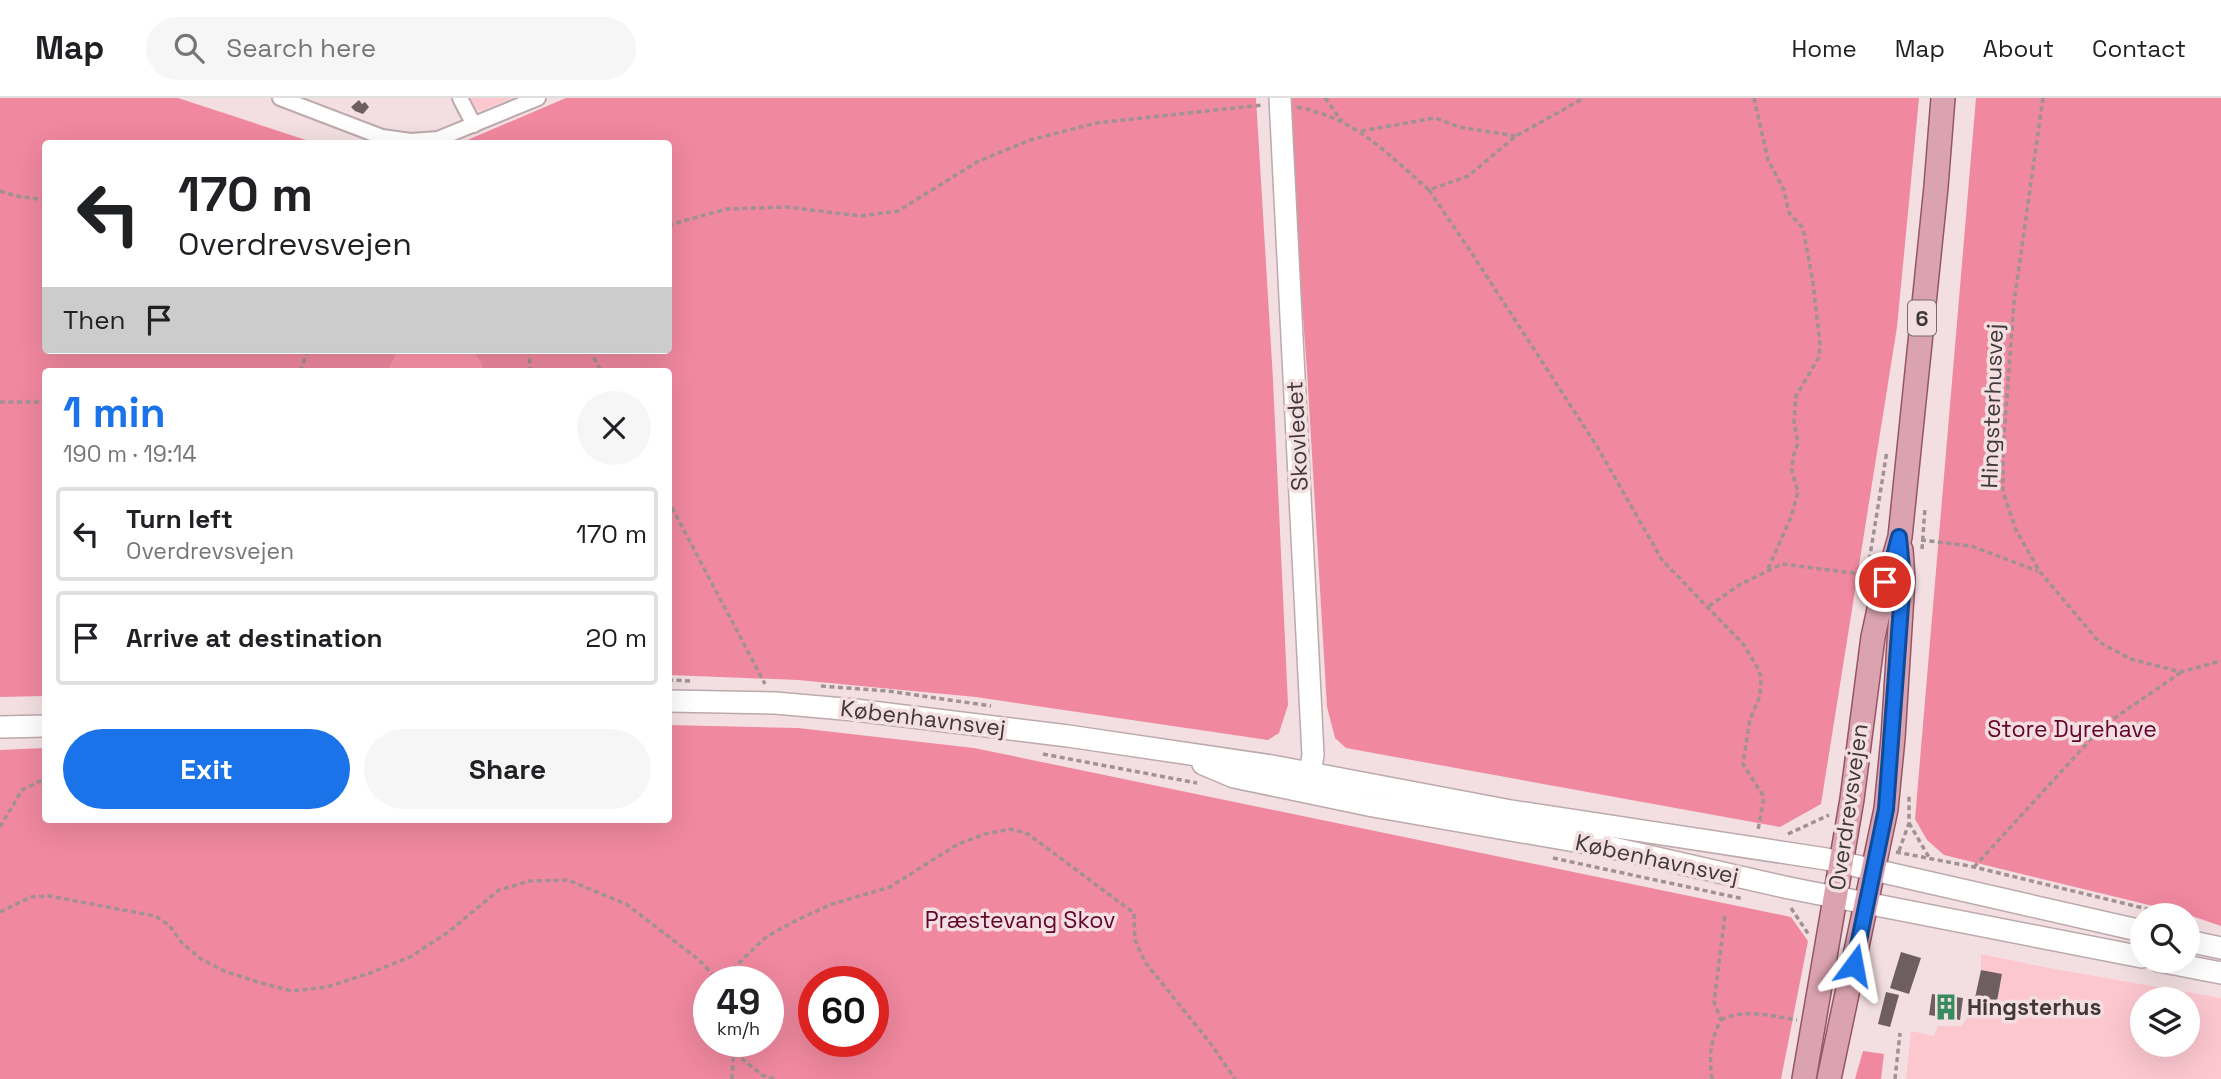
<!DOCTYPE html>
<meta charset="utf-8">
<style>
body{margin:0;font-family:"Space Grotesk",sans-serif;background:#f6f6f6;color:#202124;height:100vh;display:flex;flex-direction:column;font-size:26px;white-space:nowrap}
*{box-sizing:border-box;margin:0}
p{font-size:23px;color:#757577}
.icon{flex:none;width:38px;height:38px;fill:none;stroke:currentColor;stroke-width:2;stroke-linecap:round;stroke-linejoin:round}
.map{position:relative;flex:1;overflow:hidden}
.side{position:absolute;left:42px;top:270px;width:630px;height:455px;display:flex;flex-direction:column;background:#fff;border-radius:7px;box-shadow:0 7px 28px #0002}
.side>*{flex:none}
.hud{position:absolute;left:42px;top:42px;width:630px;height:214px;border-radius:7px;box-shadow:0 7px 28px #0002;background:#fff;color:#202124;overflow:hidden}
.controls{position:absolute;left:2130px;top:805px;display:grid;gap:14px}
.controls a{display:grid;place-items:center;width:70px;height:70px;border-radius:50%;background:#fff;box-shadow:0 7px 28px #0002;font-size:35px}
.speed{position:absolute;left:693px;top:868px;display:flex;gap:14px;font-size:35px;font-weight:700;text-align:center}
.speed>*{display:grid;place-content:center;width:91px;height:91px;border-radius:50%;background:#fff;box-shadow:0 7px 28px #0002;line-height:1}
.speed small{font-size:18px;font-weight:400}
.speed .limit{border:10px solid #d22;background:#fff;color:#111}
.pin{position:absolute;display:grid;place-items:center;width:60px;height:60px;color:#fff;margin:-30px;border:4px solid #fff;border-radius:50%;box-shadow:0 2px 7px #0007}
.me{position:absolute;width:77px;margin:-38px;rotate:13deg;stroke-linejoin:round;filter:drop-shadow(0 0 5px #0008)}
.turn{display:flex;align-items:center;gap:24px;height:147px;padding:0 21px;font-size:32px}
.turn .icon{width:91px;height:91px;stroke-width:2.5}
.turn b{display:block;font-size:49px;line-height:60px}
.then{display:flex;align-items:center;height:66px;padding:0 21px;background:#0003;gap:14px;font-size:26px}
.round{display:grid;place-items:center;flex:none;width:74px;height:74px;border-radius:37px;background:#f6f6f6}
.headline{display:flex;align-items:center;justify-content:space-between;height:119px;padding:0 21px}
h1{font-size:42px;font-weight:800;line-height:52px;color:#1a73e8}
.button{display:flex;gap:14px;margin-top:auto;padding:14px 21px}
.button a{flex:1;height:80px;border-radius:42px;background:#1a73e8;color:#fff;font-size:28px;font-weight:800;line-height:80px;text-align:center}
.button a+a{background:#f6f6f6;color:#202124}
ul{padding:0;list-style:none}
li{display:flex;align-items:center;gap:21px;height:94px;margin:0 14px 10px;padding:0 7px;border:4px solid #e0e0e0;border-radius:7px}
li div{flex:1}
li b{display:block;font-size:26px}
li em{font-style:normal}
header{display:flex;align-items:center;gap:42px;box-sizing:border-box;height:98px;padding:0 35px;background:#fff;border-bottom:2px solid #e0e0e0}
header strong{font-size:33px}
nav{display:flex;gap:38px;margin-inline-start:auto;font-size:24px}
.search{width:490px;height:63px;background:#f6f6f6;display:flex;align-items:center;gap:18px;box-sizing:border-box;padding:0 24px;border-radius:38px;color:#757577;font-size:26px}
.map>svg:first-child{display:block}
</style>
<header>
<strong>Map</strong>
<div class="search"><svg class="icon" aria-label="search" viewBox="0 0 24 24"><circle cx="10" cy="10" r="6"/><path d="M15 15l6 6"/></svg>Search here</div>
<nav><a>Home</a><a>Map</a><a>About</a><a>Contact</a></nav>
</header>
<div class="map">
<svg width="2221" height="981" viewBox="0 0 2221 981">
<rect width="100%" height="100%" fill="#f3dfe2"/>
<g fill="#fdc7d0" fill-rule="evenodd">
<path d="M 465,0 L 512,0 L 481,13 L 471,9 Z"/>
<path d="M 1981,856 L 2049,870 L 2221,900 L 2221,981 L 1906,981 L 1911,933 L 1934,938 L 1938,928 L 1962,928 L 1973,909 L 1995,913 L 2002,877 L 1981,872 ZM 2142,901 L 2188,901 L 2188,947 L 2142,947 Z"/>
</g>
<g fill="#f0889f" fill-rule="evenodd">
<path d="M 0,0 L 178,0 L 315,45 L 46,46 L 46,252 L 401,252 L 396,257 L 388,273 L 46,273 L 45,598 L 0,599 Z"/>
<path d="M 566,0 L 1256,0 L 1273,282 L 1288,607 L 1279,635 L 1268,642 L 976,599 L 798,582 L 669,577 L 668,273 L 483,273 L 480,263 L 471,252 L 668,252 L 668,46 L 458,46 Z"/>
<path d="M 1287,0 L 1919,0 L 1897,229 L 1821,706 L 1780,729 L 1346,650 L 1335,640 L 1327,609 L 1307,273 Z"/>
<path d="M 1976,0 L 2221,0 L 2221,828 L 2186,816 L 1944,757 L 1927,742 L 1915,721 Z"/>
<path d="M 669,627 L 798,630 L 974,650 L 1791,819 L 1808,843 L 1781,981 L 0,981 L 0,652 L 45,650 L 46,721 L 668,721 ZM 709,884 L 768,884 L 768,943 L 709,943 ZM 814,884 L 873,884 L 873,943 L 814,943 Z"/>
<path d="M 1863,953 L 1884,956 L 1881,981 L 1855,981 Z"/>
</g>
<path fill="#fe94ab" d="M 401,252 L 471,252 L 480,263 L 483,273 L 388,273 L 396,257 Z"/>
<g fill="#6f5e61">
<path d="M 359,2 L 362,6 L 365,4 L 369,9 L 363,16 L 355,13 L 351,9 Z"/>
<path d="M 1901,854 L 1921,860 L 1909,896 L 1890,890 Z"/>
<path d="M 1981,872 L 2002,876 L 1995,914 L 1973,909 Z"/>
<path d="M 1886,894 L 1899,897 L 1890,929 L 1878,926 Z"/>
<path d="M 1932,896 L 1963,900 L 1960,922 L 1929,917 Z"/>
</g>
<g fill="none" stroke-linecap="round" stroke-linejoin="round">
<g stroke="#bca9ac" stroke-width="18">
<g id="street">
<path d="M 280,0 L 382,39 L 411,43 L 438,41 L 538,0"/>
<path d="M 460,0 L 474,27"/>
</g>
</g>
<g stroke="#bca9ac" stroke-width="24">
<g id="secondary">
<path d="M 1280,0 L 1313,657 L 1308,688"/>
<path d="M 668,603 L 775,605 L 855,612 L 1068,638 L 1272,668 L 1511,713 L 1826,761 L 2142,833"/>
<path d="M 0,629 L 46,628"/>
<path d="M 1203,666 L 1234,679 L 1287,690 L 1373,708 L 1604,748 L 1789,790 L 2142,859"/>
<path d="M 2188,843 L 2221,850"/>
<path d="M 2159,863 L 2221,875"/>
</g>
</g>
<g stroke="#945663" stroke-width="26">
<g id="primary">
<path d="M 1804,981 L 1852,701 L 1873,539 L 1885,484 L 1891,470 L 1900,439 L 1936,89 L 1943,0"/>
<path d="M 1829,981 L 1886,711 L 1893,640 L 1903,481 L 1901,452"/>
</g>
</g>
<g stroke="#a09294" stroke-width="3.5" stroke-dasharray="5 3.5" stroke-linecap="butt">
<path d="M 1325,0 L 1342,23"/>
<path d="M 1754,0 L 1768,62 L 1784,92 L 1789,115 L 1803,130 L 1813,185 L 1820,246 L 1819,259 L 1796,298 L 1794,324 L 1798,345 L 1793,359 L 1792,373 L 1798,394 L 1791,419 L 1767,473"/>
<path d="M 2043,0 L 2014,204 L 2003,352 L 2003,394 L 2016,432 L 2040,474 L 2099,544 L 2131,561 L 2181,574 L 2221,563"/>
<path d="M 1297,9 C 1357,21 1385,54 1429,92 L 1468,78 L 1516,38 L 1584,0"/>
<path d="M 1361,33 L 1435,20 L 1459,29 L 1516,38"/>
<path d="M 1429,92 L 1471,154 L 1598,350 L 1662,462 L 1744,547 L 1757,569 L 1761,579 L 1760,598 L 1750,621 L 1743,666 L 1764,699 L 1758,732"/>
<path d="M 0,93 L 16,98 L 46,102"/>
<path d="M 668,127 L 727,111 L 786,109 L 861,118 L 898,113 L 977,64 L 1030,42 L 1096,25 L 1262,7"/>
<path d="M 529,252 L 530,273"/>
<path d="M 590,252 L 601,273"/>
<path d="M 300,273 L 308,252"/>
<path d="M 0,304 L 37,304 L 46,305"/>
<path d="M 668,402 L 765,586"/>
<path d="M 1921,442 L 1971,448 L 2038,473"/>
<path d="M 1922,451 L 1925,410"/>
<path d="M 1868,470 L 1887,353"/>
<path d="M 1709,508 L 1739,487 L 1782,466 L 1869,477"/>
<path d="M 668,582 L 691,583"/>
<path d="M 821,588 L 888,593 L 991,608"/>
<path d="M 1043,656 L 1197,685"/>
<path d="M 1909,725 L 1930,761"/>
<path d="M 0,729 L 22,692 L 46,680"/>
<path d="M 1788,736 L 1829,717"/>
<path d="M 1899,753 L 1909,725 L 1909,696"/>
<path d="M 1896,754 L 1974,769 L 2172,817"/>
<path d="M 1553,760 L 1744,801"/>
<path d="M 1974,769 L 2103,628 L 2180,575"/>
<path d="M 1791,810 L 1809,837"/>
<path d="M 0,814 L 31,799 L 49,798 L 155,818 L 169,827 L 182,845 L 201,861 L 224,873 L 261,885 L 292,893 L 327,889 L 370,875 L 410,859 L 447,835 L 499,792 L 530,783 L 568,782 L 626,806 L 699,862 L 720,884"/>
<path d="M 720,883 L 766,839 L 795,823 L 832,806 L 890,789 L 958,746 L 985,736 L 1011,731 L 1028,736 L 1134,815 L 1135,842 L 1145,864 L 1211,946 L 1235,981"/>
<path d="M 1721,922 C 1745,910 1771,918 1797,922"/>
<path d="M 735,955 L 762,977 L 774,981"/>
<path d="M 732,981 L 734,943"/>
<path d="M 1712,981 C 1709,958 1710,943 1721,922 L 1714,904 L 1725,817"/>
<path d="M 1895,981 L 1900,935"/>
</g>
<use href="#street" stroke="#fff" stroke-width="14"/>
<use href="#secondary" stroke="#fff" stroke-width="21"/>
<use href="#primary" stroke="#daa3af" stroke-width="23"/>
</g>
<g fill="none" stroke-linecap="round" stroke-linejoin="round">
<g stroke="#114b97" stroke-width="18">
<path id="route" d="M 1854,867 L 1886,711 L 1903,481 L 1899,439 L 1891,470 L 1885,484"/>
</g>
<use href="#route" stroke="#1a73e8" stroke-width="12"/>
</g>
<defs>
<g id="building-bare" transform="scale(2.1)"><path d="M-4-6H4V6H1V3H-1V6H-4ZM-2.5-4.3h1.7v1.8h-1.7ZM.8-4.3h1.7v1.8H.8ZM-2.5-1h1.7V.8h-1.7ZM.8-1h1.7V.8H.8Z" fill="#378b5e" stroke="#f3dfe2" stroke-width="2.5" paint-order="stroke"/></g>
</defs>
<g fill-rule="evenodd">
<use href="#building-bare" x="1946" y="909"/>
</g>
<g text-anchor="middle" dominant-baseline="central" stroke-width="7" stroke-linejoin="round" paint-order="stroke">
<rect fill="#f3dfe2" stroke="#766a6c" stroke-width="2" x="1908" y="202.5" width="28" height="35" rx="5"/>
<g font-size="21" font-weight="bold" fill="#403839">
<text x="1922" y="220">6</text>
</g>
<g font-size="23" fill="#403839" stroke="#f3dfe2">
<text transform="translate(1992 308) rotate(-88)">Hingsterhusvej</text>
<text transform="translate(1297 338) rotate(-93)">Skovledet</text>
<text transform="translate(923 620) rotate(7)">Københavnsvej</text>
<text transform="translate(1848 709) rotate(-82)">Overdrevsvejen</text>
<text transform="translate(1657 761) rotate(12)">Københavnsvej</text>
</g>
<g font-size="23" fill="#640329" stroke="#f3dfe2">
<text x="2072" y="631">Store Dyrehave</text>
<text x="1020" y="822">Præstevang Skov</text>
</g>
<g font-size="23" font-weight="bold" fill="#403839" stroke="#f3dfe2" text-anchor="start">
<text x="1967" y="909">Hingsterhus</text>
</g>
</g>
</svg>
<div class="controls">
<a><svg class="icon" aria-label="search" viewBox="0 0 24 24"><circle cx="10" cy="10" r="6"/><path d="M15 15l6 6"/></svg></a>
<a><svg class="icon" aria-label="layers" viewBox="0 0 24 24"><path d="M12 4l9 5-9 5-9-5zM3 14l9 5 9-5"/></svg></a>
</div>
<div class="speed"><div>49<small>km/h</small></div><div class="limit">60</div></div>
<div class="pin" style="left:1885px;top:484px;background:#d93025"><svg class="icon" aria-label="arrive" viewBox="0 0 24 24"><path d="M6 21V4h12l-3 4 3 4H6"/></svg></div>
<svg class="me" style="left:1854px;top:867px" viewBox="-20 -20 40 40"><path d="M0-17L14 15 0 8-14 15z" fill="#1a73e8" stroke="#fff" stroke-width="4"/></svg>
<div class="hud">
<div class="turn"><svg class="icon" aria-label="left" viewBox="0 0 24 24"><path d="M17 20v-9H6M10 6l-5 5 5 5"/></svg><div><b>170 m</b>Overdrevsvejen</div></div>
<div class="then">Then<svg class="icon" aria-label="arrive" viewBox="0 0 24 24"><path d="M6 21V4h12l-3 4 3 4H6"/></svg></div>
</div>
<section class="side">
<div class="headline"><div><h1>1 min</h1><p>190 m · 19:14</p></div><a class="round"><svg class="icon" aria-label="close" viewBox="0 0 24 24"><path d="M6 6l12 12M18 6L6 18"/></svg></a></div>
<ul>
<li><svg class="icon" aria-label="left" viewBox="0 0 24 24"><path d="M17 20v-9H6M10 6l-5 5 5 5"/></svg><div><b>Turn left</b><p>Overdrevsvejen</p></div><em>170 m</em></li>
<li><svg class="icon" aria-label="arrive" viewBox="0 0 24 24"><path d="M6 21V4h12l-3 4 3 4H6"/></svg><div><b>Arrive at destination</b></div><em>20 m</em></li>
</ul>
<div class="button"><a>Exit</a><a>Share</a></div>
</section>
</div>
